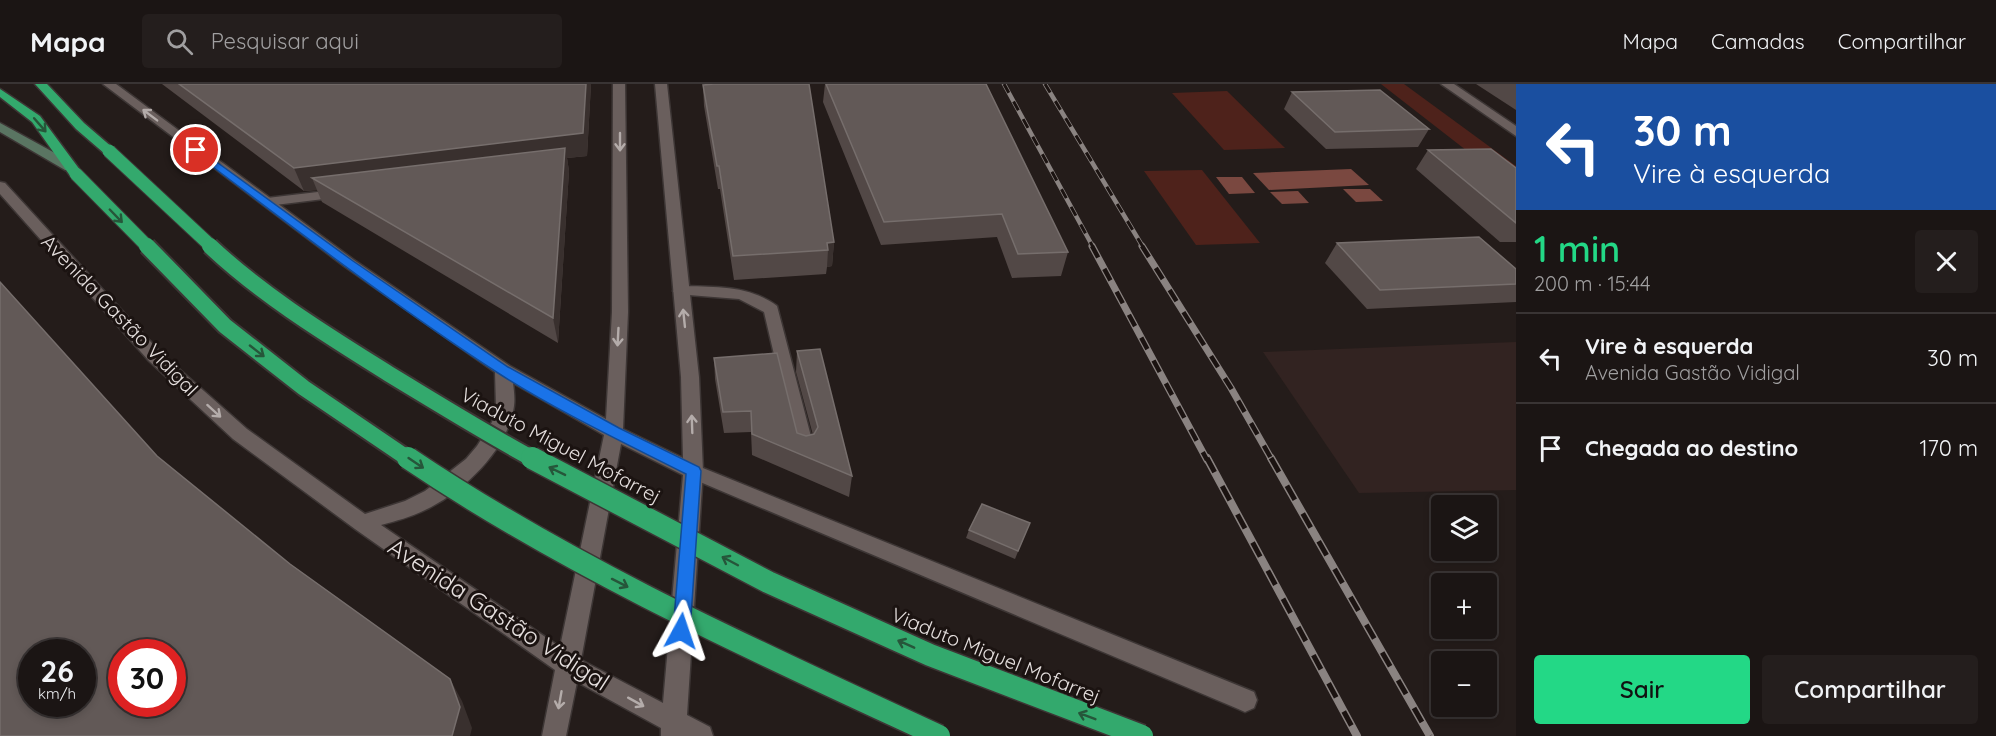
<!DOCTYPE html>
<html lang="pt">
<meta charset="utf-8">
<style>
body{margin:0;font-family:Quicksand,sans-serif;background:#241e1d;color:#f1f3f6;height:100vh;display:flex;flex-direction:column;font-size:22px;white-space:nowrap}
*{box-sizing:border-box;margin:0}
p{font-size:20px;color:#a09fa0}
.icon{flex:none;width:33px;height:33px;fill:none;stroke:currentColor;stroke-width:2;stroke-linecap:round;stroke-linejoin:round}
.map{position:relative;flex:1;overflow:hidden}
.side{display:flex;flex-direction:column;background:#1b1514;width:480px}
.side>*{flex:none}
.guide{background:#1a4fa0;color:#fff;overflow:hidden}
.fabs{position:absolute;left:1431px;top:411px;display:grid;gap:12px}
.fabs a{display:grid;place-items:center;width:66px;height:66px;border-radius:6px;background:#1b1514;box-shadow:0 3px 9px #0003,0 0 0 2px #393434;font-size:30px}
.speed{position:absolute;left:18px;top:555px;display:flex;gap:12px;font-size:30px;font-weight:700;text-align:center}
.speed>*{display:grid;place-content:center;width:78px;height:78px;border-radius:50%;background:#1b1514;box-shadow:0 3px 9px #0003,0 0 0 2px #393434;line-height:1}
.speed small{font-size:15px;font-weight:400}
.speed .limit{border:9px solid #d22;background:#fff;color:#111}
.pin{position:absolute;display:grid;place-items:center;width:51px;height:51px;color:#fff;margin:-26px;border:3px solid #fff;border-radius:50%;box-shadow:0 2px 6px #0007}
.me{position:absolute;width:66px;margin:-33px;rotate:5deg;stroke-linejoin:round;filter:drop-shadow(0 0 4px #0008)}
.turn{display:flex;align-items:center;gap:21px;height:126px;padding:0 18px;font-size:27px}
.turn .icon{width:78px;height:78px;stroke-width:2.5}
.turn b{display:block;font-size:42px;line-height:51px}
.round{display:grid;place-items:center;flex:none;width:63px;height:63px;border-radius:6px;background:#241e1d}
.overview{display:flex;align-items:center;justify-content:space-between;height:102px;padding:0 18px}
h1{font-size:36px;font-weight:600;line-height:45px;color:#23d886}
.button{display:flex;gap:12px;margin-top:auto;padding:12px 18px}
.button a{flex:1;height:69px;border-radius:6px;background:#23d886;color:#111;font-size:24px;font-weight:600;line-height:69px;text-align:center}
.button a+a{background:#241e1d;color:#f1f3f6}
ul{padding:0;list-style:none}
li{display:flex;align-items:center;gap:18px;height:90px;padding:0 18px;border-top:2px solid #393434}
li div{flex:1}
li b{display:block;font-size:22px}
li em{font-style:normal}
header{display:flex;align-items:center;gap:36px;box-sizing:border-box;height:84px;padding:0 30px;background:#1b1514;border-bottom:2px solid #393434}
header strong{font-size:28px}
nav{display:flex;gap:33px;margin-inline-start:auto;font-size:21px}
.search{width:420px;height:54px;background:#241e1d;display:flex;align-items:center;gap:15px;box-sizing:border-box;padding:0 21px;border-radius:6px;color:#a09fa0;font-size:22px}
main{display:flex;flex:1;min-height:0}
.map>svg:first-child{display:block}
</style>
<header>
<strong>Mapa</strong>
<div class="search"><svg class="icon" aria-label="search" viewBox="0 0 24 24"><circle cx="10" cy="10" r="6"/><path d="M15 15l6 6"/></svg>Pesquisar aqui</div>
<nav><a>Mapa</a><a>Camadas</a><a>Compartilhar</a></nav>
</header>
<main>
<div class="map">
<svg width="1516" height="652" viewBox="0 0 1516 652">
<rect width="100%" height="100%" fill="#241c1a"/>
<path fill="#322321" d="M 1516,258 L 1516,406 L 1359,409 L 1263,268 Z"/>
<g fill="#4e221b">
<path d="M 1381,0 L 1404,0 L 1516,82 L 1516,105 Z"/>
<path d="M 1227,7 L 1285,64 L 1224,66 L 1172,9 Z"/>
<path d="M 1202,86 L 1260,159 L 1196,161 L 1144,87 Z"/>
</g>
<g fill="#7a4840">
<path d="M 1351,85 L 1369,101 L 1269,106 L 1253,89 Z"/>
<path d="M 1216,93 L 1242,93 L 1255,109 L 1229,110 Z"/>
<path d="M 1343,105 L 1370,105 L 1383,117 L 1356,118 Z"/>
<path d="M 1298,107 L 1309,119 L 1282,120 L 1270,108 Z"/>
</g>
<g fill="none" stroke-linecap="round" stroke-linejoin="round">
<g stroke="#3d3635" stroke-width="3">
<g id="lane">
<path d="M 343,105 L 350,109 L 348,112 L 267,122 L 260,118 L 267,114 Z"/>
<path d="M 681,202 C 715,203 749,201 777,222 L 814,364 L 812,369 L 805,371 L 798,369 L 796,364 L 764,228 L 739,215 L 676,210 L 673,207 Z"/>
<path d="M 693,380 L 1254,608 L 1257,616 L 1254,624 L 1245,628 L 1236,624 L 686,392 L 683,387 L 686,382 Z"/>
</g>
</g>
<g stroke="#3d3635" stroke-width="3">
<g id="street">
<path d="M 103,0 L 116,0 L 354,176 L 510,282 L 606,335 L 612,228 L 613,0 L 625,0 L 628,228 L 623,345 L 683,374 L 681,293 L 655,0 L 667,0 L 699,293 L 703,387 L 687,631 L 710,643 L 713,652 L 661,652 L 661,644 L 577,598 L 566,652 L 542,652 L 555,586 L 355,445 L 233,355 L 149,277 L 0,110 L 0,98 L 5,99 L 161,269 L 247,345 L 365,430 L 405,417 L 425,407 L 466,375 L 477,362 L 492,338 L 496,323 L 495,288 L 344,182 ZM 513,299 L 604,351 L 560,563 L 381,441 C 396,437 411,433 425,426 C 463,408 508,366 514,322 C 515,315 514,307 513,299 ZM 621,360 L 683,391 L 663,619 L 581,576 Z"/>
<path d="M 1441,0 L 1454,0 L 1516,42 L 1516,52 Z"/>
</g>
</g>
<g stroke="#3d3635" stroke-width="3">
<path id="secondary" d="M 0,39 L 75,80 L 76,83 L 75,86 L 65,86 L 0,48 Z"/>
</g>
<g stroke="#3d3635" stroke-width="3">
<g id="highway">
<path d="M 35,0 L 47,0 L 84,39 L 113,64 L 115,67 L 113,70 L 105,70 L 76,45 Z"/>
<path d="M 0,5 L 40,32 L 83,90 L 81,93 L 71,93 L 32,38 L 0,13 Z"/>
</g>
</g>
<use href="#lane" fill="#6a5f5d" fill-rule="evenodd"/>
<use href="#street" fill="#6a5f5d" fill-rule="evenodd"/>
<use href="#secondary" fill="#5a7562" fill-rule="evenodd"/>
<use href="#highway" fill="#33a96d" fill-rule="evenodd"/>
<g stroke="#8a8381" stroke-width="4.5">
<g id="rail-far2">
<path d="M 1004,0 L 1093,163"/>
<path d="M 1045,0 L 1143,163"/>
</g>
</g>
<g stroke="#8a8381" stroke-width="7">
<g id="rail-far1">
<path d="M 1092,162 L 1207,376"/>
<path d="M 1142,162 L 1231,304 L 1272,376"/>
</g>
</g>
<g stroke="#8a8381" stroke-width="8">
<g id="rail">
<path d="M 1207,374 L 1357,652"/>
<path d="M 1271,374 L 1430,652"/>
</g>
</g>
<use href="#rail-far2" stroke="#1b1311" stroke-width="3" stroke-dasharray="10" stroke-linecap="butt"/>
<use href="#rail-far1" stroke="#1b1311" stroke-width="4.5" stroke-dasharray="13" stroke-linecap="butt"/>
<use href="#rail" stroke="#1b1311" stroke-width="5" stroke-dasharray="16" stroke-linecap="butt"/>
<g stroke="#3d3635" stroke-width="15" stroke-linecap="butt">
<g id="highway-bridge-far2">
<path d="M 109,67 L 212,163"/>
<path d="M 76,90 L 148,163"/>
</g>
</g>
<g stroke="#3d3635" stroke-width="20" stroke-linecap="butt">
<g id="highway-bridge-far1">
<path d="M 147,162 L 225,242 L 304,304 L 410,376"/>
<path d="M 210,162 C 263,212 327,251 389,290 C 437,319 485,349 535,376"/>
</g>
</g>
<g stroke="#3d3635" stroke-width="25" stroke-linecap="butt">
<g id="highway-bridge">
<path d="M 408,374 C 574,486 758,568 939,652"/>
<path d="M 532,374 L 768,498 L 930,571 L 1142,652"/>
</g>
</g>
<use href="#highway-bridge-far2" stroke="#33a96d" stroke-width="13"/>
<use href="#highway-bridge-far1" stroke="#33a96d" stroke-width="16"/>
<use href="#highway-bridge" stroke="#33a96d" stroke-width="22"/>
</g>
<g fill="#524846">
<path d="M 162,0 L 591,0 L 587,72 L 567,74 L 569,87 L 558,259 L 322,118 L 317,106 L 304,107 Z"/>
<path d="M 825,0 L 986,0 L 1068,168 L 1061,192 L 1012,194 L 997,153 L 881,161 L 823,18 Z"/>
<path d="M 1476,0 L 1516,0 L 1516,26 Z"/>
<path d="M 703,1 L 834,158 L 832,182 L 827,183 L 826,190 L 734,196 L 720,105 L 718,105 L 704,22 Z"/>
<path d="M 1292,8 L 1429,45 L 1418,63 L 1326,65 L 1284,25 Z"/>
<path d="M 1428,66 L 1516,84 L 1516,158 L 1500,158 L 1416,85 Z"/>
<path d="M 1337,159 L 1516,185 L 1516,218 L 1367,225 L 1325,179 Z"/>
<path d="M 797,267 L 852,392 L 849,413 L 752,371 L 751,348 L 724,349 L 715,295 L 714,274 L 797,349 L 806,352 L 813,351 L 796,288 Z"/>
<path d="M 1030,439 L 1015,475 L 966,454 L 969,446 Z"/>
</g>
<g fill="#39302e">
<path d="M 586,0 L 591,0 L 587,72 L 567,74 L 569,87 L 558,259 L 553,234 L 312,94 L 317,106 L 304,107 L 294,84 Z"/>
<path d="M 834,158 L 832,182 L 827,183 L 828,166 L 827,159 Z"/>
<path d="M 450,595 L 462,617 L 472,644 L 470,652 L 452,652 Z"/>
</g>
<g fill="#625957" stroke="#766e6c" stroke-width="1.5" fill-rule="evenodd">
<path d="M 179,0 L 586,0 L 583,49 L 294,84 Z"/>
<path d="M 714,0 L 809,0 L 834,158 L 827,159 L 828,166 L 733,172 L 719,82 L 717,82 L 703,1 Z"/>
<path d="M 826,0 L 986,0 L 1068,168 L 1018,170 L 1002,130 L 884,138 Z"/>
<path d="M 1380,6 L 1429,45 L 1335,48 L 1292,8 Z"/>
<path d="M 565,64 L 553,234 L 312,94 Z"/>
<path d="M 1491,65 L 1516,84 L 1516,139 L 1428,66 Z"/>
<path d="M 1479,153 L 1516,185 L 1516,200 L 1380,206 L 1337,159 Z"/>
<path d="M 0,198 L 157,372 L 290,480 L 450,595 L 460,623 L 452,652 L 0,652 ZM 32,568 L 82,568 L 82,620 L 32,620 ZM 122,568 L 172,568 L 172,620 L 122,620 Z"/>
<path d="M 820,265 L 852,392 L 752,350 L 751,327 L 723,328 L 714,274 L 777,269 L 797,349 L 806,352 L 814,350 L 818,343 L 797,267 Z"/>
<path d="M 982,420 L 1030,439 L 1018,467 L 969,446 Z"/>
</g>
<defs><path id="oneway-shaft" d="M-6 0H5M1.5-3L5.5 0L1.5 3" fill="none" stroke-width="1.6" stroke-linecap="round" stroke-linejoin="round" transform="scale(1.5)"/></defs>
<g stroke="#b4acaa">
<use href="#oneway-shaft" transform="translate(150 31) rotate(-143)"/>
<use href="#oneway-shaft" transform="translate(620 58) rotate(90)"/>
<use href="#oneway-shaft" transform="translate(684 234) rotate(-96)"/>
<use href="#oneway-shaft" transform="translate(618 253) rotate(93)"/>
<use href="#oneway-shaft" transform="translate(214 327) rotate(42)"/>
<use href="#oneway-shaft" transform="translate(692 340) rotate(-92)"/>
<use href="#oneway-shaft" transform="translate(560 616) rotate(100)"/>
<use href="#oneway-shaft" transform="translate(636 618) rotate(29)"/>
</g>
<g stroke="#26563a">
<use href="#oneway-shaft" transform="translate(40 41) rotate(49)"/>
<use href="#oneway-shaft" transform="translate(116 132) rotate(46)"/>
<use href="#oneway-shaft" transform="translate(257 267) rotate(38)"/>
<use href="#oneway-shaft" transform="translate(416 379) rotate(34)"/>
<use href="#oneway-shaft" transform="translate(557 387) rotate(-154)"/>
<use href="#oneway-shaft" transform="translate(730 477) rotate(-152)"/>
<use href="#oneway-shaft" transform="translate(620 499) rotate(27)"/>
<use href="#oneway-shaft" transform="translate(906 560) rotate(-156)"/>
<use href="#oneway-shaft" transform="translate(1087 632) rotate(-159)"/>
</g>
<path fill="#1a73e8" stroke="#114b97" stroke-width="1.5" d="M 196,63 L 353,177 L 508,283 L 619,344 L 699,383 L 701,387 L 690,547 L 687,553 L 681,555 L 675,553 L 673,547 L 686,390 C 623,358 557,327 498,289 C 393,221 293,143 193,68 L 191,66 Z"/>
<g text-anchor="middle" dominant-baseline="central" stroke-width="6" stroke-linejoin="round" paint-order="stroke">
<g font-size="20" fill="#e5dfde" stroke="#1b1311">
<text transform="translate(120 231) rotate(46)">Avenida Gastão Vidigal</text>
<text transform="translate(561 361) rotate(28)">Viaduto Miguel Mofarrej</text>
<text transform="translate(996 571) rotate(22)">Viaduto Miguel Mofarrej</text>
</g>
<g font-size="24" fill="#e5dfde" stroke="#1b1311">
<text transform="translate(499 530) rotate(33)">Avenida Gastão Vidigal</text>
</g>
</g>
</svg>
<div class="fabs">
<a><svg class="icon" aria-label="layers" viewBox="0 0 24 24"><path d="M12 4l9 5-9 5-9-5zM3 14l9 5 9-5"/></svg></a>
<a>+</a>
<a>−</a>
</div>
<div class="speed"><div>26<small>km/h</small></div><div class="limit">30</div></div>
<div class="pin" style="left:196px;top:66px;background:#d93025"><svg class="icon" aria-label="arrive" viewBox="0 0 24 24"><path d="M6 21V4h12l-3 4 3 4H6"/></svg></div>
<svg class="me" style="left:681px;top:547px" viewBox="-20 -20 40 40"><path d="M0-17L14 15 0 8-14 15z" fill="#1a73e8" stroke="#fff" stroke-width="4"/></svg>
</div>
<section class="side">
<div class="guide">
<div class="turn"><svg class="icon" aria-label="left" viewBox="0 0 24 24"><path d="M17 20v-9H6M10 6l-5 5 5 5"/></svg><div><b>30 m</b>Vire à esquerda</div></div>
</div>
<div class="overview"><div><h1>1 min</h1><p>200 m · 15:44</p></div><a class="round"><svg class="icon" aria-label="close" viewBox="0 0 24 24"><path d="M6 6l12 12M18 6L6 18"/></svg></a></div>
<ul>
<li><svg class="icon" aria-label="left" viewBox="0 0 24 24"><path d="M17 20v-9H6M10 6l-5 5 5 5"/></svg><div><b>Vire à esquerda</b><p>Avenida Gastão Vidigal</p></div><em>30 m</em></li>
<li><svg class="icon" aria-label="arrive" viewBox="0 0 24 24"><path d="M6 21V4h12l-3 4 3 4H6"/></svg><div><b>Chegada ao destino</b></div><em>170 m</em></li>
</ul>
<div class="button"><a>Sair</a><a>Compartilhar</a></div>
</section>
</main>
